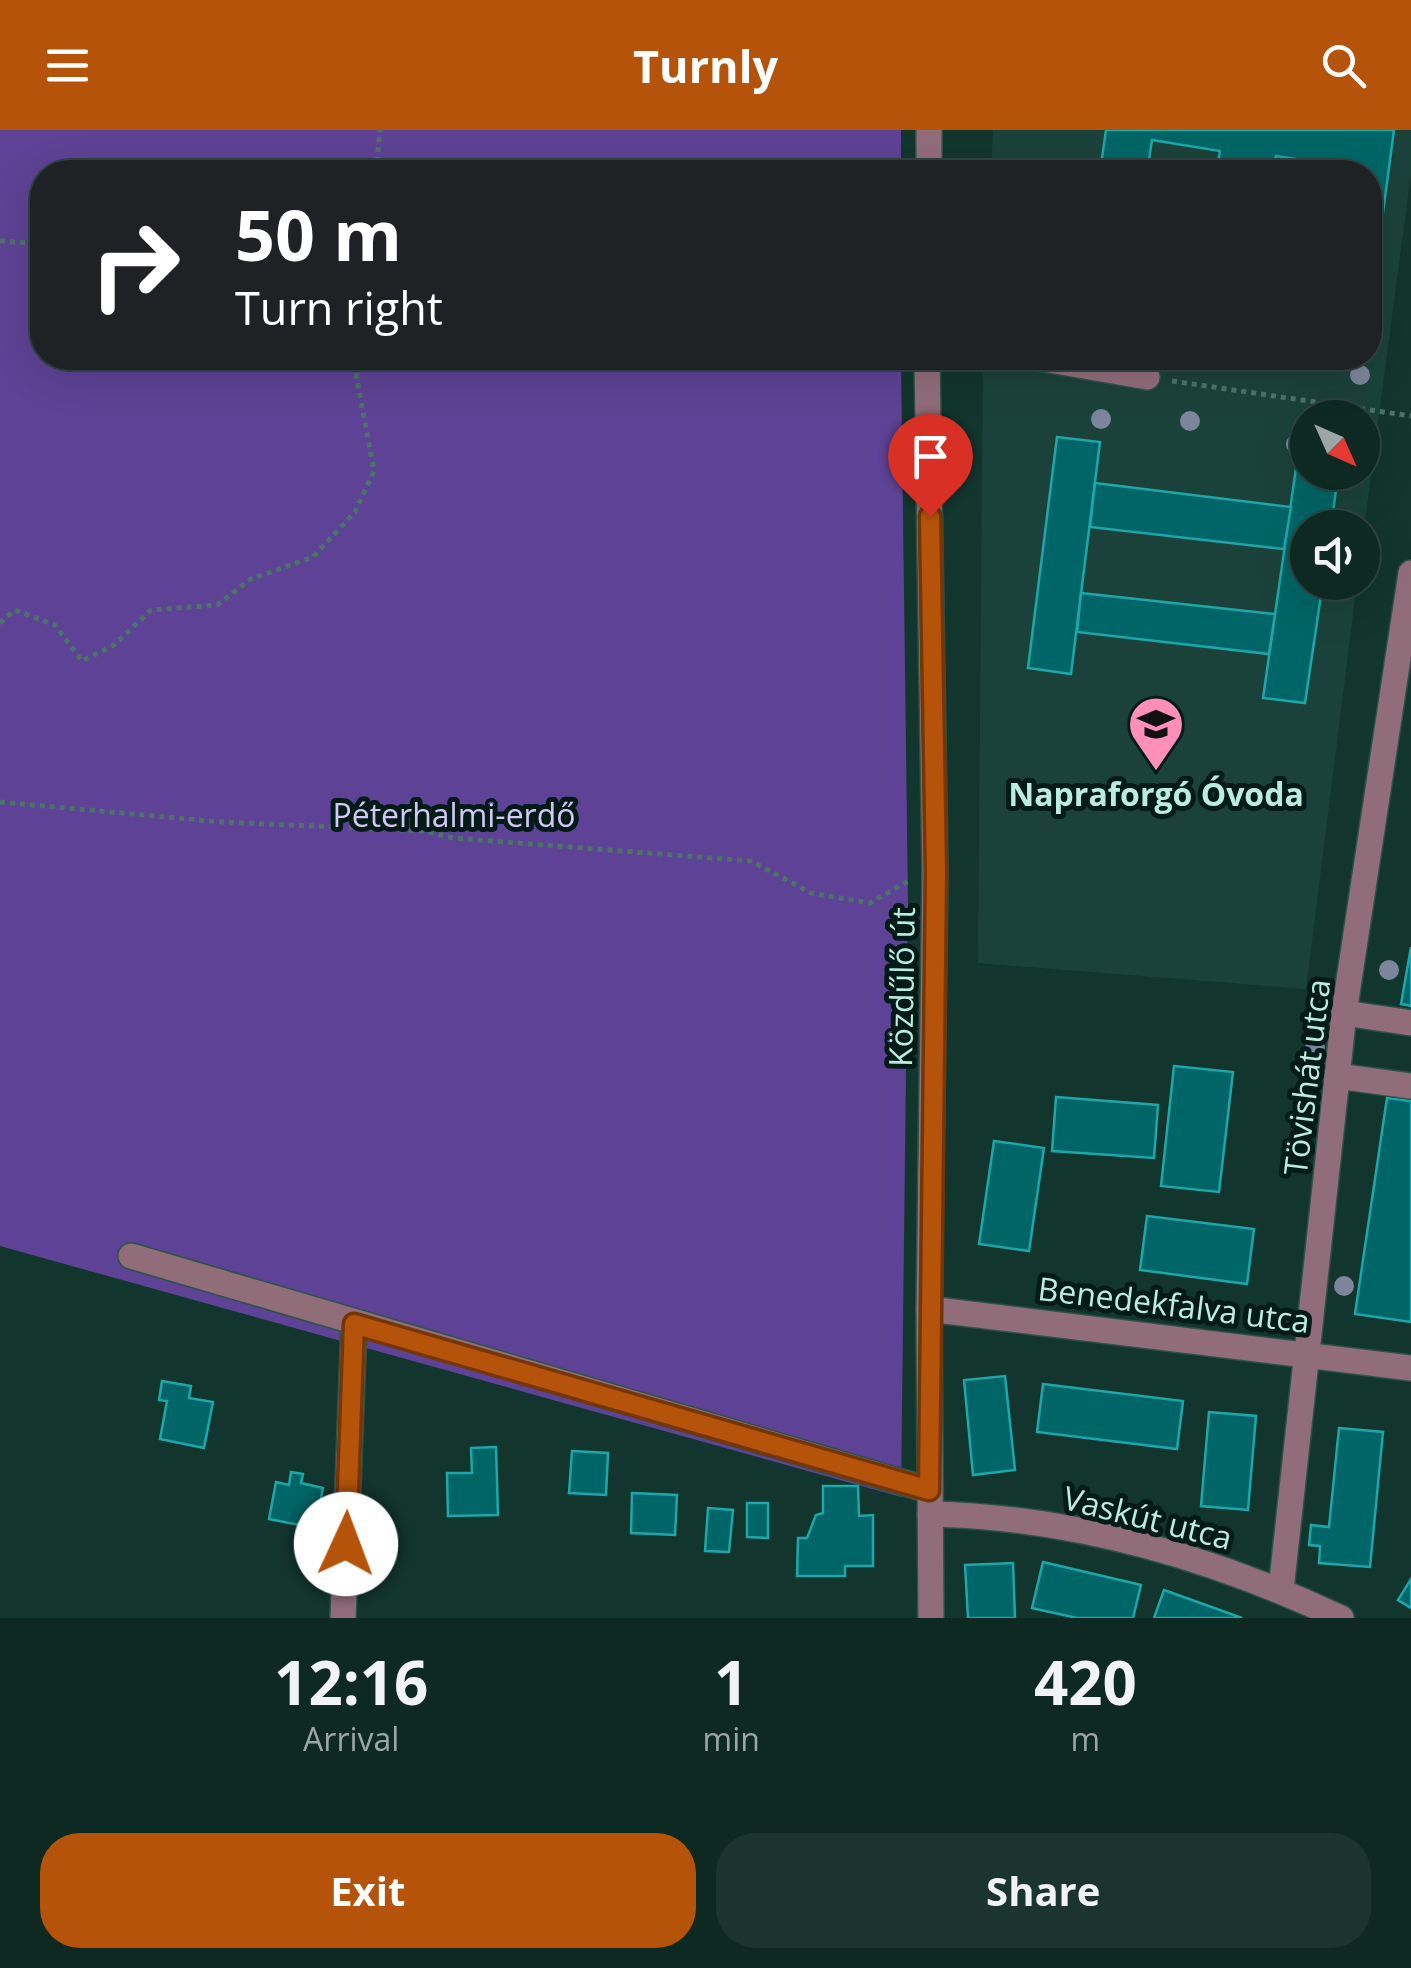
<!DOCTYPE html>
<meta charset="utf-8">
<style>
body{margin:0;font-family:"Open Sans",sans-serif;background:#1c342f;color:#f1f3f6;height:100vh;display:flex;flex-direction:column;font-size:38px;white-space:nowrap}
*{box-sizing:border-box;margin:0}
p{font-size:32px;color:#9ba6a5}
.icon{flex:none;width:55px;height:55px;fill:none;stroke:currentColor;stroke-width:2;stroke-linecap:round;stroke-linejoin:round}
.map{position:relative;height:1488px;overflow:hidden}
.sheet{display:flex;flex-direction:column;background:#0e2822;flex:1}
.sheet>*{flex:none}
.guide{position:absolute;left:30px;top:30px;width:1352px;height:210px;border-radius:40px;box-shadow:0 10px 40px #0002,0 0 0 2px #2e4440;background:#202124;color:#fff;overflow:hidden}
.needle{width:65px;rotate:135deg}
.controls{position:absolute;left:1290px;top:270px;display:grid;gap:20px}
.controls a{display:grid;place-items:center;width:90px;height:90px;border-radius:50%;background:#0e2822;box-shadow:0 10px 40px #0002,0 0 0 2px #2e4440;font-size:50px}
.pin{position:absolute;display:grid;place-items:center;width:85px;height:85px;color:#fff;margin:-102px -42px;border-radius:50% 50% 50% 0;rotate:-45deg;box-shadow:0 0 10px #0007}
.pin .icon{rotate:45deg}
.me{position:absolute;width:110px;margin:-55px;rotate:2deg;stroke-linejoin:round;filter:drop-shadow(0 0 8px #0008)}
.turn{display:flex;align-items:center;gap:35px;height:210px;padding:0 40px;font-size:45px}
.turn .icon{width:130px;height:130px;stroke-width:2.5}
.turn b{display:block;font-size:70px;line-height:85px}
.eta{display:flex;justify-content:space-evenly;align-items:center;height:170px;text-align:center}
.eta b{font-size:60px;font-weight:700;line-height:70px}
.action{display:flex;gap:20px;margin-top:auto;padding:20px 40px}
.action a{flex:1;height:115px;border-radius:40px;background:#b45309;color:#fff;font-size:40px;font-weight:700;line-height:115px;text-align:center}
.action a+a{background:#1c342f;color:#f1f3f6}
header{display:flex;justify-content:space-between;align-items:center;height:130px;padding:0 40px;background:#b45309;color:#fff;font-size:45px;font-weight:700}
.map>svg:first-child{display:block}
</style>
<header><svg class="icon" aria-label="menu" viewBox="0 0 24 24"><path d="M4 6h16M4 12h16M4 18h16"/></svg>Turnly<svg class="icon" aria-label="search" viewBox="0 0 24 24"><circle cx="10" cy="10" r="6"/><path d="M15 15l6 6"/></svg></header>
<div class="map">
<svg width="1411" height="1488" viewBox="0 0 1411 1488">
<rect width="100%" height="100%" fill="#12352d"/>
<path fill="#1b423a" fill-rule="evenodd" d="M 993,0 L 1411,0 L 1411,43 L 1363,406 L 1362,398 L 1308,398 L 1308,452 L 1357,453 L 1306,859 L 978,833 L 983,228 L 1370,228 L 1370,42 L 991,42 ZM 1308,288 L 1362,288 L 1362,342 L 1308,342 Z"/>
<path fill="#5e4295" d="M 0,0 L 901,0 L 901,42 L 42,42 L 42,228 L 901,228 L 908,773 L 901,1367 L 0,1116 Z"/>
<g fill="#006566" stroke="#1ca8aa" stroke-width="2.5">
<path d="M 1106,0 L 1394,0 L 1370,180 L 1370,42 L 1346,42 L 1347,37 L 1276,26 L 1274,42 L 1216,42 L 1220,21 L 1152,10 L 1147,42 L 1100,42 Z"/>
<path d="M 1057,307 L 1100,312 L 1071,544 L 1028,538 Z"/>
<path d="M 1296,338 L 1338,344 L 1331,398 L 1308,398 L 1308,452 L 1323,452 L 1305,573 L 1263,568 Z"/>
<path d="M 1095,353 L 1291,377 L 1284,419 L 1090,397 Z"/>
<path d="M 1081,463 L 1275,484 L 1269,524 L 1077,502 Z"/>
<path d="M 1411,817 L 1411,876 L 1401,874 Z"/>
<path d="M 1174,936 L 1233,942 L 1219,1062 L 1161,1056 Z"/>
<path d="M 1056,967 L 1158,975 L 1154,1028 L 1052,1021 Z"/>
<path d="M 1387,968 L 1411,971 L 1411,1192 L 1355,1184 Z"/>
<path d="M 994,1011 L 1044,1018 L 1029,1121 L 979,1114 Z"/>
<path d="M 1147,1086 L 1254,1099 L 1247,1154 L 1140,1140 Z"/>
<path d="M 1005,1246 L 1015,1340 L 973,1345 L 964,1250 Z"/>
<path d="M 162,1251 L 191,1256 L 189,1268 L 213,1272 L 204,1318 L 160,1309 L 167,1271 L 159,1270 Z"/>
<path d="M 1043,1254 L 1183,1271 L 1177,1319 L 1037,1302 Z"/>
<path d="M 1209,1282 L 1256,1286 L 1248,1380 L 1201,1376 Z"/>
<path d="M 1339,1298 L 1383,1302 L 1370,1437 L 1319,1433 L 1320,1416 L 1309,1415 L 1311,1395 L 1329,1397 Z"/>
<path d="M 496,1317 L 498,1385 L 448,1386 L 447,1343 L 472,1343 L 471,1318 Z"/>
<path d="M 572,1321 L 608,1323 L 606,1365 L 569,1363 Z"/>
<path d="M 291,1342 L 303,1344 L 301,1353 L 323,1358 L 315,1398 L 269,1389 L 276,1352 L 289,1355 Z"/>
<path d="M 823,1356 L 858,1356 L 859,1386 L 873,1385 L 873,1436 L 845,1436 L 845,1446 L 797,1446 L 798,1408 L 807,1408 L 816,1385 L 823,1383 Z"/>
<path d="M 632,1363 L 677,1365 L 675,1405 L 631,1403 Z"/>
<path d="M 747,1373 L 768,1373 L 768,1408 L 747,1407 Z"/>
<path d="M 708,1378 L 733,1380 L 729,1422 L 705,1421 Z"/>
<path d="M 1043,1432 L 1141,1455 L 1133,1488 L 1077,1488 L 1032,1478 Z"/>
<path d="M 1013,1433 L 1015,1488 L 968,1488 L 965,1435 Z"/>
<path d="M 1411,1449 L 1411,1478 L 1398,1470 Z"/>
<path d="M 1164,1460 L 1242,1488 L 1154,1488 Z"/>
</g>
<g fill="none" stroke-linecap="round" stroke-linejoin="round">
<g stroke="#2d5249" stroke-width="28">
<g id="minor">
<path d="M 929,42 L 929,0"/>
<path d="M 927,228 L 935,742 L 929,1179 L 931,1488"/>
<path d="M 1038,228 L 1147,247"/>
<path d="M 1344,883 L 1411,893"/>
<path d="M 1337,946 L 1411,956"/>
<path d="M 131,1126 L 929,1360"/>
<path d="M 929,1179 L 1411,1238"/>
<path d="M 930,1384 C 1074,1387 1211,1427 1341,1488"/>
<path d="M 1281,1460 L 1344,883 L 1411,443"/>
<path d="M 343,1488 L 354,1194"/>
</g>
</g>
<g stroke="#4b7369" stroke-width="5" stroke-dasharray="5 5" stroke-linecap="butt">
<path d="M 376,42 L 380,0"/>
<path d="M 0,111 L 42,114"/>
<path d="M 1172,251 L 1411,286"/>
<path d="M 0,493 L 15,480 L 55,495 L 82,531 L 114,515 L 151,480 L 217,475 L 251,449 L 313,427 L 355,382 L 374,341 L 353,228"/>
<path d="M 0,672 L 221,692 L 426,701 L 453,708 L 751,731 L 811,763 L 870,773 L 908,751"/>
</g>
<use href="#minor" stroke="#916d7a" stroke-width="25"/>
</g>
<g fill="#7c859b">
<circle cx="1360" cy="245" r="10"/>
<circle cx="1101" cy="289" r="10"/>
<circle cx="1190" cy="291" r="10"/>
<circle cx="1296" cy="314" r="10"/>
<circle cx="1389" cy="840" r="10"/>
<circle cx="1315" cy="918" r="10"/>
<circle cx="1344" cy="1156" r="10"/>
</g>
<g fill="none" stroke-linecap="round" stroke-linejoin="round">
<g stroke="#753606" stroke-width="25">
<path id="route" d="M 346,1414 L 354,1194 L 929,1360 L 936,742 L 930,386"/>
</g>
<use href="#route" stroke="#b45309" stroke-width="18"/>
</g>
<defs>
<g id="school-pin" transform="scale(2.875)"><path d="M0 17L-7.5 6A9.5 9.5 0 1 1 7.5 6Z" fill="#ff8eb9" stroke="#031b16"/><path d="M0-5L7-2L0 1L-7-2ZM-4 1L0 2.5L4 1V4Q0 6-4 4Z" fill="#111"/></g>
</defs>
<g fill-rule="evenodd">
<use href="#school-pin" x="1156" y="594"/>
</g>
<g text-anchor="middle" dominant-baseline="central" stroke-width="10" stroke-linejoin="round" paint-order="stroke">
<g font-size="32" font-weight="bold" fill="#bbeddf" stroke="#031b16">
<text x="1156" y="663">Napraforgó Óvoda</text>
</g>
<g font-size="32" fill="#d3c7f5" stroke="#031b16">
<text x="454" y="684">Péterhalmi-erdő</text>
</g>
<g font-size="32" fill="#bbeddf" stroke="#031b16">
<text transform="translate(901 857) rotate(-89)">Közdűlő út</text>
<text transform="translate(1306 947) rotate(-83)">Tövishát utca</text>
<text transform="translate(1174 1174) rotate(7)">Benedekfalva utca</text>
<text transform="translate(1148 1387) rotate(14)">Vaskút utca</text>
</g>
</g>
</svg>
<div class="controls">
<a><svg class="needle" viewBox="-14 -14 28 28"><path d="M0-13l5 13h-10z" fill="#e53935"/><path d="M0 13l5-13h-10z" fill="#9ba6a5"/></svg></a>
<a><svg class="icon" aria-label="sound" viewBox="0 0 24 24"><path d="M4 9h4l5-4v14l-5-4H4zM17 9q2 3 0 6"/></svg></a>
</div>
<div class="pin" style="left:930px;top:386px;background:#d93025"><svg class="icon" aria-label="arrive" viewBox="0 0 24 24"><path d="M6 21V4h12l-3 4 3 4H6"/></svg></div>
<svg class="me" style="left:346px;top:1414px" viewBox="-20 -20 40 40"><circle r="19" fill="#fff"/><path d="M0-13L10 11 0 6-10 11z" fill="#b45309"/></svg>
<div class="guide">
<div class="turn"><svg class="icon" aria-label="right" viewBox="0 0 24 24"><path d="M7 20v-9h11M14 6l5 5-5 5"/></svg><div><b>50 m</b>Turn right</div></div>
</div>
</div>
<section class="sheet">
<div class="eta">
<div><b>12:16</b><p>Arrival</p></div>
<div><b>1</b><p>min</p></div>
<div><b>420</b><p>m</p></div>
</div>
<div class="action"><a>Exit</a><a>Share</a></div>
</section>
